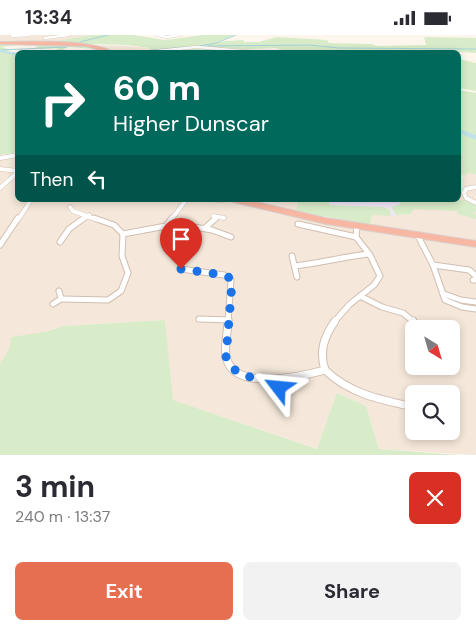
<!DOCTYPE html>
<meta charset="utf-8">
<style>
body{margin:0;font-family:"DM Sans",sans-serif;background:#f2f2f3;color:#2b2b33;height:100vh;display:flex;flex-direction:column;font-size:19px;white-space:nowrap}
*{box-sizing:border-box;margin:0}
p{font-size:16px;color:#7c7c81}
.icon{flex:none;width:28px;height:28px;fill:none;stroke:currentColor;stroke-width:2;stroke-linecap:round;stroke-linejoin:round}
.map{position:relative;height:420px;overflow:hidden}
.sheet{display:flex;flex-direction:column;background:#fff;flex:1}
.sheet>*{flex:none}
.top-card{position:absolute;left:15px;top:15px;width:446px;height:152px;border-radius:8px;box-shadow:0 2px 8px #0003;background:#00695c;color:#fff;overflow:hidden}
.needle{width:32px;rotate:143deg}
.controls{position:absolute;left:405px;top:285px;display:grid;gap:10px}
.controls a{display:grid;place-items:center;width:55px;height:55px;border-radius:8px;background:#fff;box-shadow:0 2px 8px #0003;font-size:25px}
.pin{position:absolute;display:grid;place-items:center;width:42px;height:42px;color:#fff;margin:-51px -21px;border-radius:50% 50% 50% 0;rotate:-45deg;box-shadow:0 0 5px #0007}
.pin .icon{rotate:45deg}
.me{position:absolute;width:55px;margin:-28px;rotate:299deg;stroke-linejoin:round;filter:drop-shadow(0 0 4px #0008)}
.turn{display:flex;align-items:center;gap:18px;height:105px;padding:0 15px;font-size:22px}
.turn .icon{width:65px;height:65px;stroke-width:2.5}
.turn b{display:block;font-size:35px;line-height:42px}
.then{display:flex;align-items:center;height:48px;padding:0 15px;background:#0003;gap:10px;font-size:19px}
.round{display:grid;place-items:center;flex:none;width:52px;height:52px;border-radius:8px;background:#f2f2f3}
.summary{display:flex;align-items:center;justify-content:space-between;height:85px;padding:0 15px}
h1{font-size:30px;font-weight:700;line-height:38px}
.button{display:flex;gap:10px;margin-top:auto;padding:10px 15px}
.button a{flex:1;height:58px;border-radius:8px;background:#e76f51;color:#fff;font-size:20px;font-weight:700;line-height:58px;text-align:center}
.button a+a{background:#f2f2f3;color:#2b2b33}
.status{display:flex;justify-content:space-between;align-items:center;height:35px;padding:0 25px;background:#fff;direction:ltr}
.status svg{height:14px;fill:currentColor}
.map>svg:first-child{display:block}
</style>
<div class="status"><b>13:34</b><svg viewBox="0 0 49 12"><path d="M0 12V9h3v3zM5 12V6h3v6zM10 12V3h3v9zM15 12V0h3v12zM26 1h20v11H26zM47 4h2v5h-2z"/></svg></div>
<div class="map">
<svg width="476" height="420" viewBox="0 0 476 420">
<rect width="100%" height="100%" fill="#fdf6ec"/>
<g fill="#f5e8da" fill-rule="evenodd">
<path d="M 0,0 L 91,0 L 52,7 L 33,6 L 29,8 L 0,7 Z"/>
<path d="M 90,10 L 127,11 L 150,13 L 148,14 L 117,18 L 105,13 Z"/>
<path d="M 17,119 L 18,165 L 299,165 L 296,177 L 370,190 L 372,180 L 411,179 L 414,174 L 459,165 L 459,141 L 463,142 L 465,138 L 476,139 L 476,420 L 379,414 L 366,372 L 338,358 L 318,414 L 172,365 L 165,285 L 64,291 L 45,297 L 10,312 L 0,329 L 0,123 ZM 414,294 L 451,294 L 451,331 L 414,331 ZM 414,359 L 451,359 L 451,396 L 414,396 Z"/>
</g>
<path fill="#f3e8fa" d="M 328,165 L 397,165 L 401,169 L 392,172 L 396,180 L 391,181 L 390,175 L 383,172 L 329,170 Z"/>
<g fill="#d8ecc9">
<path d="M 92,0 L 133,0 L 165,5 L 203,0 L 235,0 L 216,7 L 243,5 L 244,7 L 259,7 L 277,2 L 327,5 L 329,8 L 372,9 L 377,11 L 426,10 L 424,2 L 476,3 L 476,18 L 435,15 L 433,16 L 436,17 L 295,18 L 275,13 L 233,15 L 262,18 L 190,15 L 181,16 L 187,18 L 124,18 L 148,15 L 150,13 L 128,10 L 90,9 L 85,10 L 99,15 L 82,17 L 96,14 L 67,12 L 60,17 L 52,18 L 58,13 L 33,14 L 39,10 L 70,11 L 29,8 C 36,4 44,9 52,7 C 65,4 78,2 92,0 Z"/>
<path d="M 0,8 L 28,9 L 2,12 L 10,15 L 5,18 L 17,20 L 18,117 L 0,120 Z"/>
<path d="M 459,24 L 476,28 L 476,56 L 459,53 Z"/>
<path d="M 459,55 L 476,58 L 476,139 L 465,138 L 467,140 L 459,141 Z"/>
<path d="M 299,165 L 328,165 L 330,170 L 383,172 L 390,175 L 391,181 L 372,180 L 370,190 L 296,176 Z"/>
<path d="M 397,165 L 464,165 L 476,170 L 476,176 L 474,178 L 476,179 L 476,184 L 458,179 L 457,176 L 414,174 L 411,179 L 396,180 L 391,172 L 401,169 Z"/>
<path d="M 165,285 L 173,365 L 317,414 L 337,358 L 366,371 L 379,414 L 460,420 L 0,420 L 0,329 L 10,312 L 11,302 L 45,297 L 64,291 Z"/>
</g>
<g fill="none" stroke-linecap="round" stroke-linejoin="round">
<g stroke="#a5d3da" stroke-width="1">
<path d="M 80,7 L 108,0"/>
<path d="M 200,11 L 216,8 L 236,0"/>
<path d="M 208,11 L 309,10 L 339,13 L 476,14"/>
<path d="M 0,15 L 67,12"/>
<path d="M 124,18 L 184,12"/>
</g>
<g fill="#bfe3e8" fill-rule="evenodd">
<path d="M 0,15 L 18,18 L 18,21 L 0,17 Z"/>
<path d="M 459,94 L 476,100 L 476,105 L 459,98 Z"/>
</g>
<g stroke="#d1beb0" stroke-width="3">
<g id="street-far3">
<path d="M 157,0 L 167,2 L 180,0"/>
<path d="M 12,1 L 29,0"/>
<path d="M 45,3 L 69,0"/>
<path d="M 137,18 L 197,12 L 268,18"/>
</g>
</g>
<g stroke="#d1beb0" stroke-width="5">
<g id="street-far2">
<path d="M 0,123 L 18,120"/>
<path d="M 476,152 L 466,154 L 464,158 L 466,163 L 476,168"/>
<path d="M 0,153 L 18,137"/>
<path d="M 70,172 L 73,176 L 98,185"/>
<path d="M 213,181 L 224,183"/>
<path d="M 18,185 L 31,165"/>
<path d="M 82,185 L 89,180"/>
<path d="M 171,185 L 186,165"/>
<path d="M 215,185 L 217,182"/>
</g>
</g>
<g stroke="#d1beb0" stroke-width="7">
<g id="street-far1">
<path d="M 94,183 L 114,190 L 123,199"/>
<path d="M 170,188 L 212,195 L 231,202"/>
<path d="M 298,189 L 356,202"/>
<path d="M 205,193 L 216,183"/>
<path d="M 123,199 L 166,191 L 172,183"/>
<path d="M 418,201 L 433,230 L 445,265 L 462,272 L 476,274"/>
<path d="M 60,207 L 69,194 L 84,183"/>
<path d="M 0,210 L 18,183"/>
<path d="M 292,221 L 297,242"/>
<path d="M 433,230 L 469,235 L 476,241"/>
<path d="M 295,231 C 320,228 343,222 368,219"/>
<path d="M 181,234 L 224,240 L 231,245 L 228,287"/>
<path d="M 473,245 L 476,245"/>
<path d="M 444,259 L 461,265 L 476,267"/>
<path d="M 360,261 L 382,272 L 403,278 L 414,287"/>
<path d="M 61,264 L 108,265 L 121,256 L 128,238 L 122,221 L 123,199"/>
<path d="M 53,269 L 61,264 L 59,256"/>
<path d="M 199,284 L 229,285"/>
<path d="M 334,287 L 350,269 L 374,250 L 380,241 L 370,220 L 356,202 L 357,191"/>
</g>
</g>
<g stroke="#d1beb0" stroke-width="9">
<g id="street">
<path d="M 228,286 C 228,297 224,310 226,321 C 232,358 303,341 325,335 C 319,316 324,302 335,286"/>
<path d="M 413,286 L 417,294"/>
<path d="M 411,305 L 414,305"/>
<path d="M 325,335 C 350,359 381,365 414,372"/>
<path d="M 278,344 L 279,353"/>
</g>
</g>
<g stroke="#d6c0b0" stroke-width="1">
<g id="secondary">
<path d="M 0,132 L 18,134 L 18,138 L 0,136 Z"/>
<path d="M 211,165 L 229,165 C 225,168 215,168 211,165 Z"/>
</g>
</g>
<g stroke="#dad1cd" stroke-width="2">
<g id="highway">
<path d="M 0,7 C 32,7 88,3 116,18 L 109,18 L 86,11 L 0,9 Z"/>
<path d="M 232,165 L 247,165 L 326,183 L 476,206 L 476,212 L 326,189 L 233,167 Z"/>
</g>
</g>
<use href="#street-far3" stroke="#fff" stroke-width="2.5"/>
<use href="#street-far2" stroke="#fff" stroke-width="4"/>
<use href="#street-far1" stroke="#fff" stroke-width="5"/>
<use href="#street" stroke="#fff" stroke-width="7"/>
<use href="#secondary" fill="#fff" fill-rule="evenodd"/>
<use href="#highway" fill="#f7b7a3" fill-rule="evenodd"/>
</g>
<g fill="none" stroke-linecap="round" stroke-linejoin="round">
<path stroke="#1a73e8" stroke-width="9" stroke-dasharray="0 16.2" d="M 181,234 L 224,240 L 230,243 L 232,248 L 226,322 C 234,344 258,344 278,344 L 279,353"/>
</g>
</svg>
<div class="controls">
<a><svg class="needle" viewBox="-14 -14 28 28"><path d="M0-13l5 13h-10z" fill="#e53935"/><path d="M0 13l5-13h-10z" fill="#7c7c81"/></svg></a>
<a><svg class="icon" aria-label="search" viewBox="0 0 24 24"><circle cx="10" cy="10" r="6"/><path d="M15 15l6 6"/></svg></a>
</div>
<div class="pin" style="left:181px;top:234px;background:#d93025"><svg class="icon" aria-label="arrive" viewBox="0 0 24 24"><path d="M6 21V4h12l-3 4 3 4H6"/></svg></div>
<svg class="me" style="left:279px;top:353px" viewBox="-20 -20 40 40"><path d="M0-17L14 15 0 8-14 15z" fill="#1a73e8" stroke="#fff" stroke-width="4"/></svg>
<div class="top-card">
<div class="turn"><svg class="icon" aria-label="right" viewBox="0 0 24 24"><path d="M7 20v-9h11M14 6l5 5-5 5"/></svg><div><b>60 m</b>Higher Dunscar</div></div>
<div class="then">Then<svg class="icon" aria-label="left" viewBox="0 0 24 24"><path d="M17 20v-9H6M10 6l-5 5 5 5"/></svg></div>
</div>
</div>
<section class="sheet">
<div class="summary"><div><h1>3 min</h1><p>240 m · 13:37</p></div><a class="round" style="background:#d93025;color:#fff"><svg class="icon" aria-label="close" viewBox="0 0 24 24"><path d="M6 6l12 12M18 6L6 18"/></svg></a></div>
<div class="button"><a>Exit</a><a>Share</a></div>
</section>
